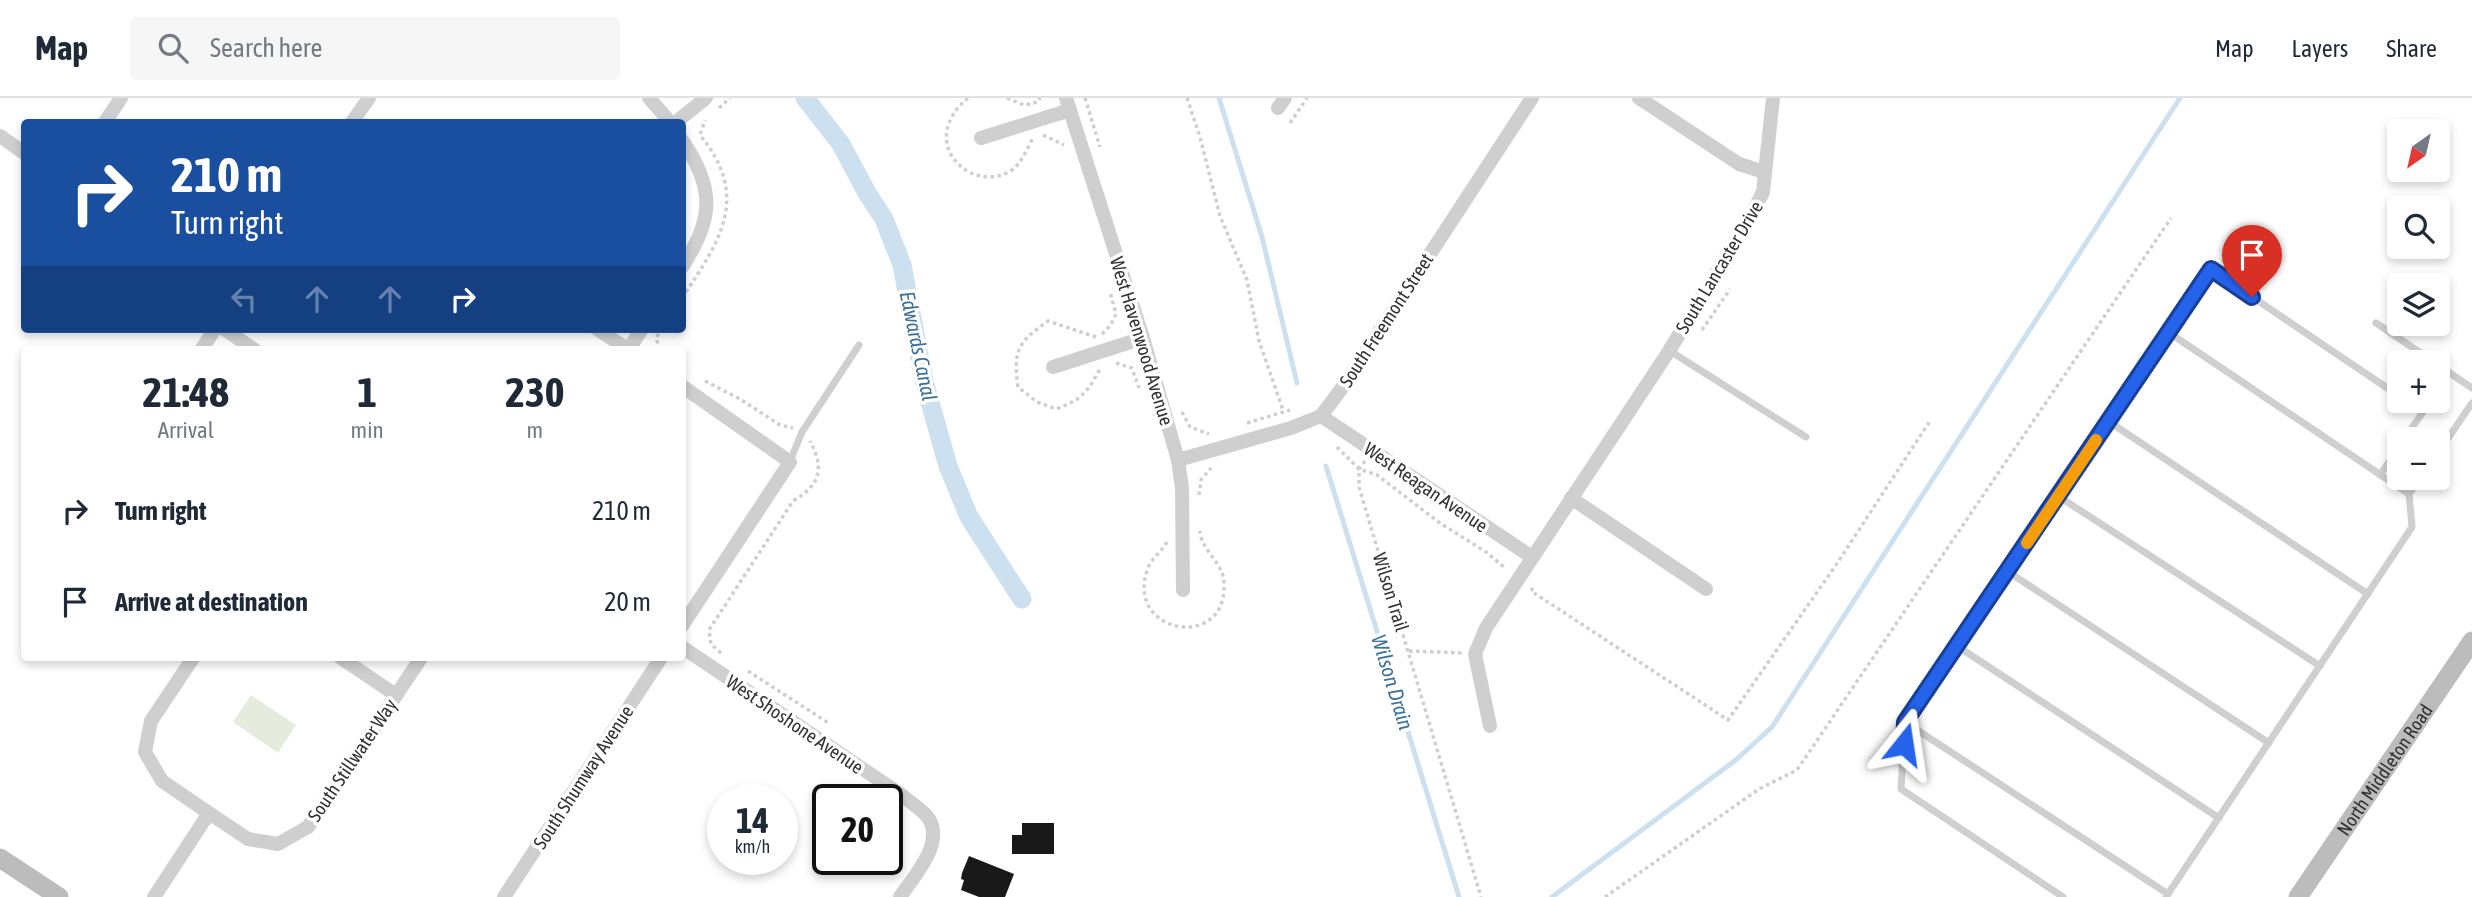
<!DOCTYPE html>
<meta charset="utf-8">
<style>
body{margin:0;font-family:"Asap Condensed",sans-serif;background:#f6f6f7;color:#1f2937;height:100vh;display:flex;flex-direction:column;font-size:26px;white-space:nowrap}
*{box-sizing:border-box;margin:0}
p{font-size:23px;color:#747a83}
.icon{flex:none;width:38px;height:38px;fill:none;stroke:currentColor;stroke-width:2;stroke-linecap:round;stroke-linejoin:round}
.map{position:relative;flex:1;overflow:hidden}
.sheet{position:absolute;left:21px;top:248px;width:665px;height:315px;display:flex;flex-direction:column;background:#fff;border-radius:7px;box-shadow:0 4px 10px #0003}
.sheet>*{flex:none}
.top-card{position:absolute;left:21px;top:21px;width:665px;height:214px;border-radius:7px;box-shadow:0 4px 10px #0003;background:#1a4fa0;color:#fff;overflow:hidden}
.needle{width:46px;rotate:214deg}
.buttons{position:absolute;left:2387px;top:21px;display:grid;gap:14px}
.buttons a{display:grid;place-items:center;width:63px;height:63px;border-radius:7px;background:#fff;box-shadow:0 4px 10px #0003;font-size:35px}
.speed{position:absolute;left:707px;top:686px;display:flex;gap:14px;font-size:35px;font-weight:700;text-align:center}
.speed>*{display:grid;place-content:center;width:91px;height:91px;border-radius:50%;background:#fff;box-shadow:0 4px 10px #0003;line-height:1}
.speed small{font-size:18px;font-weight:400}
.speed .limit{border:4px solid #111;border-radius:10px;background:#fff;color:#111}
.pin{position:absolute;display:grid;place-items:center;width:60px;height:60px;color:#fff;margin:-72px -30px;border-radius:50% 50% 50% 0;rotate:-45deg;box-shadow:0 0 7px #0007}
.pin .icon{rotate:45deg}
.me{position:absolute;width:77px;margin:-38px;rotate:15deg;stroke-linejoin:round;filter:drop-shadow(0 0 5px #0008)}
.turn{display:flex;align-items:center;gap:24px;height:147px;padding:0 35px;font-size:32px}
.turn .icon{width:91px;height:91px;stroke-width:2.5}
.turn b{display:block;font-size:49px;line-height:60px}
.lanes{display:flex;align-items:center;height:66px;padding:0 35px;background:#0003;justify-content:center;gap:35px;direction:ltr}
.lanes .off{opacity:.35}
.eta{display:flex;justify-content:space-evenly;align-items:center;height:119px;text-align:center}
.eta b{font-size:42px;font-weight:700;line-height:49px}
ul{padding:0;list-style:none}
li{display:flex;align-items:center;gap:21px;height:91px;padding:0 35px}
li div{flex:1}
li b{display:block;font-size:26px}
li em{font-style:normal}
header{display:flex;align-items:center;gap:42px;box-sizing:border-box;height:98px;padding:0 35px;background:#fff;border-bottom:2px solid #e0e1e3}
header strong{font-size:33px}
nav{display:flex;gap:38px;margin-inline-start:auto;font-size:24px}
.search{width:490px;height:63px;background:#f6f6f7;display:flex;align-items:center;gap:18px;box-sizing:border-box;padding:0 24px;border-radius:7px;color:#747a83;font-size:26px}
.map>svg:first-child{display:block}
</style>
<header>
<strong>Map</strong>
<div class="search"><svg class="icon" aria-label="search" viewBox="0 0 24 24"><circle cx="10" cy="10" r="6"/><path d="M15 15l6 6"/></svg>Search here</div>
<nav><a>Map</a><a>Layers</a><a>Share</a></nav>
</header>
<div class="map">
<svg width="2472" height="799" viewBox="0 0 2472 799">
<rect width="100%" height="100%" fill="#fff"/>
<path fill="#e5ecde" d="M 251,597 L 296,627 L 278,655 L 233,624 Z"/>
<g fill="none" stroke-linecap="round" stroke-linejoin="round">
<g stroke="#cde0ef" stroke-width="5">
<path d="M 1219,0 L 1262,139 L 1297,285"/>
<path d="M 1326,368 L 1459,799"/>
<path d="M 1552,799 L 1737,661 L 1772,629 L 2180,0"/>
</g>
<path stroke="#cde0ef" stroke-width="19" d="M 805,0 L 841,46 L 867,95 L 884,121 L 902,167 L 924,283 L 948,368 L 969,419 L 1022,501"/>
</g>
<g fill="#191919">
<path d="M 1022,725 L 1054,725 L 1054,756 L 1012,756 L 1012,737 L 1022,737 Z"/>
<path d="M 969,758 L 1014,776 L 1005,799 L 979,799 L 961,792 L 964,782 L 961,781 L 962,775 Z"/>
</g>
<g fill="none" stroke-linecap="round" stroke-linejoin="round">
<g stroke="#cfcfcf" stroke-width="3.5" stroke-dasharray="3.5 3.5" stroke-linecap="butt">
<path d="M 968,0 C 915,44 971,98 1012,72 C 1021,66 1028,49 1033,40"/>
<path d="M 1007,0 L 1024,7 L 1038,4 L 1040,0"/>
<path d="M 1085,0 L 1100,49"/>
<path d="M 1187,0 L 1200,39 L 1220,118 L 1247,182 L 1259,243 L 1283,312"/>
<path d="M 719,10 L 730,0"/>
<path d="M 1290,25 L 1307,0"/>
<path d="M 1043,37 L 1064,47"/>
<path d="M 682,200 C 720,143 751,99 700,37 L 705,22"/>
<path d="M 1702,232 L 1730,191"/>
<path d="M 1102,236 L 1110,228 L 1116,216 L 1110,194"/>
<path d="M 1096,239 L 1048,223 C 1018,244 1013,252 1018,289 L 1037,304 L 1056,311 C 1081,302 1087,295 1100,271"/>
<path d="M 660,252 L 656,240 L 662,231"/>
<path d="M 1116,265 L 1132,270 L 1139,290"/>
<path d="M 705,283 L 740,301 L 780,327 L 793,330"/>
<path d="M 1182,314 L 1190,329 L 1209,336"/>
<path d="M 1247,325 L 1290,312"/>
<path d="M 1337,349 L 1359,371 L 1377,377 L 1440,425 L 1486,454 L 1504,469"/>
<path d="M 1365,363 L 1359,371 L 1359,389 L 1481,799"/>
<path d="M 1199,397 L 1201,382 L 1211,370"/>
<path d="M 1167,444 C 1162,453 1151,461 1148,470 C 1123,536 1227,554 1224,486 C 1224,464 1201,453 1200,433"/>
<path d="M 1533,490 L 1531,493 L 1728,622 L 1838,464 L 1930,323"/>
<path d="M 1409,553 L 1462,555"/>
<path d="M 721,555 L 711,546 L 709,532 L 793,403 C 820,387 825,371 810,343"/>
<path d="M 748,573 L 830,626"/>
<path d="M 1605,799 L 1759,691 L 1797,672 L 2171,120"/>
</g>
<g stroke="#cfcfcf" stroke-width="7">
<path d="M 2376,225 L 2434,264"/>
<path d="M 2168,234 L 2409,396"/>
<path d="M 1670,253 L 1806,339"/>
<path d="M 2438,267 L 2472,290"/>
<path d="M 2108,323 L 2368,496"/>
<path d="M 2404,341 L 2423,314 L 2407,303"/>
<path d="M 2438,355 L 2472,305"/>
<path d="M 790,363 L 802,334 L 859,247"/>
<path d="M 2380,377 L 2399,349"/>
<path d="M 2058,398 L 2320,568"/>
<path d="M 2007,473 L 2269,645"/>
<path d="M 1957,548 L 2219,720"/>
<path d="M 1905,624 L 2168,796"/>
<path d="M 2063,799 L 1901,691 L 1905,624 L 2211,171 L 2399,298"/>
<path d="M 2166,799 L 2412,429 L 2409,396 L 2420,380"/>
</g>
<g stroke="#cfcfcf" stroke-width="14">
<path d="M 649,0 L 670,24"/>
<path d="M 1066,0 L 1143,240 L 1178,362 L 1182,390 L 1183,492"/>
<path d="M 1639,0 L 1739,66 L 1764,74"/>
<path d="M 1278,10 L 1285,0"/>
<path d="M 105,24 L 121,0"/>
<path d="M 352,24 L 369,0"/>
<path d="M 676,24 L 706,0"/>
<path d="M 0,38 L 24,55"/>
<path d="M 981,40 L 1070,12"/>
<path d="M 682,42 C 715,90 714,121 682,169"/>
<path d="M 224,231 L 255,252"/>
<path d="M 597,231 L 629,252"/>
<path d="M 201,252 L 215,231"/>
<path d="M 628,252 L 642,231"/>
<path d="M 1053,269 L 1143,240"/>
<path d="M 682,288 L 790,364 L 682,528"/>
<path d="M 1321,318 L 1532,459"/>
<path d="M 1178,362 L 1291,330 L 1321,318 L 1345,286 L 1532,0"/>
<path d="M 1571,400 L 1706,491"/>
<path d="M 682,549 L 903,698 C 910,704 918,709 925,716 C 949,741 914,778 900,799"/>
<path d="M 193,560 L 151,623 L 145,654 L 162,683 L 209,715"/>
<path d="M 341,560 L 396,597"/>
<path d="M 1490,628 L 1475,556 L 1486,530 L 1669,253 L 1750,120 L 1763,94 L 1773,0"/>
<path d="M 154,799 L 209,715 L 248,741 L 278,746 L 308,729 L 421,560"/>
<path d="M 504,799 L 661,560"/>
</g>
<g stroke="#bcbcbc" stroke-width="19">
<path d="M 0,760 L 59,799"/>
<path id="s1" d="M 2298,799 L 2472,543"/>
</g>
</g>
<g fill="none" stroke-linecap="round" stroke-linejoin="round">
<g stroke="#184099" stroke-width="18">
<path id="route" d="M 1904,646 L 1905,624 L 2211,171 L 2252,199"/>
</g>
<use href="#route" stroke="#2563eb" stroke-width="12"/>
<path stroke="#f59e0b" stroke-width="12" d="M 2027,445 L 2096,342"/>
</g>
<g text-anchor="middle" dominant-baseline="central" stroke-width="7" stroke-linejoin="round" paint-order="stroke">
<g font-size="19" fill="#323232" stroke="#fff">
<text transform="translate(1719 169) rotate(-59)">South Lancaster Drive</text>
<text transform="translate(1386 222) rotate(-57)">South Freemont Street</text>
<text transform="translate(1142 243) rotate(73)">West Havenwood Avenue</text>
<text transform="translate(1426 389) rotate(34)">West Reagan Avenue</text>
<text transform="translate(1391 494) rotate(73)">Wilson Trail</text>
<text transform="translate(795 626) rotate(34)">West Shoshone Avenue</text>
<text transform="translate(352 662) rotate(-56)">South Stillwater Way</text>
<text stroke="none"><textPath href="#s1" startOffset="154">North Middleton Road</textPath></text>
<text transform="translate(583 679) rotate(-57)">South Shumway Avenue</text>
</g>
<g font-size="21" font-style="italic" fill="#3b719a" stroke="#fff">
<text transform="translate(919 248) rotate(78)">Edwards Canal</text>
<text transform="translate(1393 584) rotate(73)">Wilson Drain</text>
</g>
</g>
</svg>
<div class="buttons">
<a><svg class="needle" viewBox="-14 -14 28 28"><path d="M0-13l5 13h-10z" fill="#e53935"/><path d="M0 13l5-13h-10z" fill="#747a83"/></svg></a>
<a><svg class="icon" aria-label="search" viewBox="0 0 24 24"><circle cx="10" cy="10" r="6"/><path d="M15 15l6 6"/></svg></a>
<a><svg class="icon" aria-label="layers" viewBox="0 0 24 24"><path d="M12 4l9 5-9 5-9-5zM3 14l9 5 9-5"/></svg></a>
<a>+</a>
<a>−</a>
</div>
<div class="speed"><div>14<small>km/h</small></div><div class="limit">20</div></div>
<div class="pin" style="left:2252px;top:199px;background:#d93025"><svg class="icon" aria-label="arrive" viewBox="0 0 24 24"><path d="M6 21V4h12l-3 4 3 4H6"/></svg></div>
<svg class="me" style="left:1904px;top:646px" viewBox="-20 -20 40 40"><path d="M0-17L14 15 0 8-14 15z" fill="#2563eb" stroke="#fff" stroke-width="4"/></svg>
<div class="top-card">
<div class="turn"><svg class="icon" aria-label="right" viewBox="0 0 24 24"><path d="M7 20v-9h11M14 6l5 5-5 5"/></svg><div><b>210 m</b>Turn right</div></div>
<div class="lanes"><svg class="icon off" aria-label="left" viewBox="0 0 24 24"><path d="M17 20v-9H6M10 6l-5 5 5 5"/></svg><svg class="icon off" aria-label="ahead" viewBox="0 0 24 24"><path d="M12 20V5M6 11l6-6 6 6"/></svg><svg class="icon off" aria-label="ahead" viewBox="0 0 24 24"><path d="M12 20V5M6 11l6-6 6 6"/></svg><svg class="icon" aria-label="right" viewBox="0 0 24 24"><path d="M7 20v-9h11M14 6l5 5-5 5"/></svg></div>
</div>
<section class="sheet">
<div class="eta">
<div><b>21:48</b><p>Arrival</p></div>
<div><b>1</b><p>min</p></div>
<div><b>230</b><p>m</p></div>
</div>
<ul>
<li><svg class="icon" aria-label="right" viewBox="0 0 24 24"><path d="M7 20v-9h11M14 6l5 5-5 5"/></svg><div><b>Turn right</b></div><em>210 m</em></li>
<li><svg class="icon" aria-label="arrive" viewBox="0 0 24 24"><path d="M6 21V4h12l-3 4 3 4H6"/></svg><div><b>Arrive at destination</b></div><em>20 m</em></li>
</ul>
</section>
</div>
